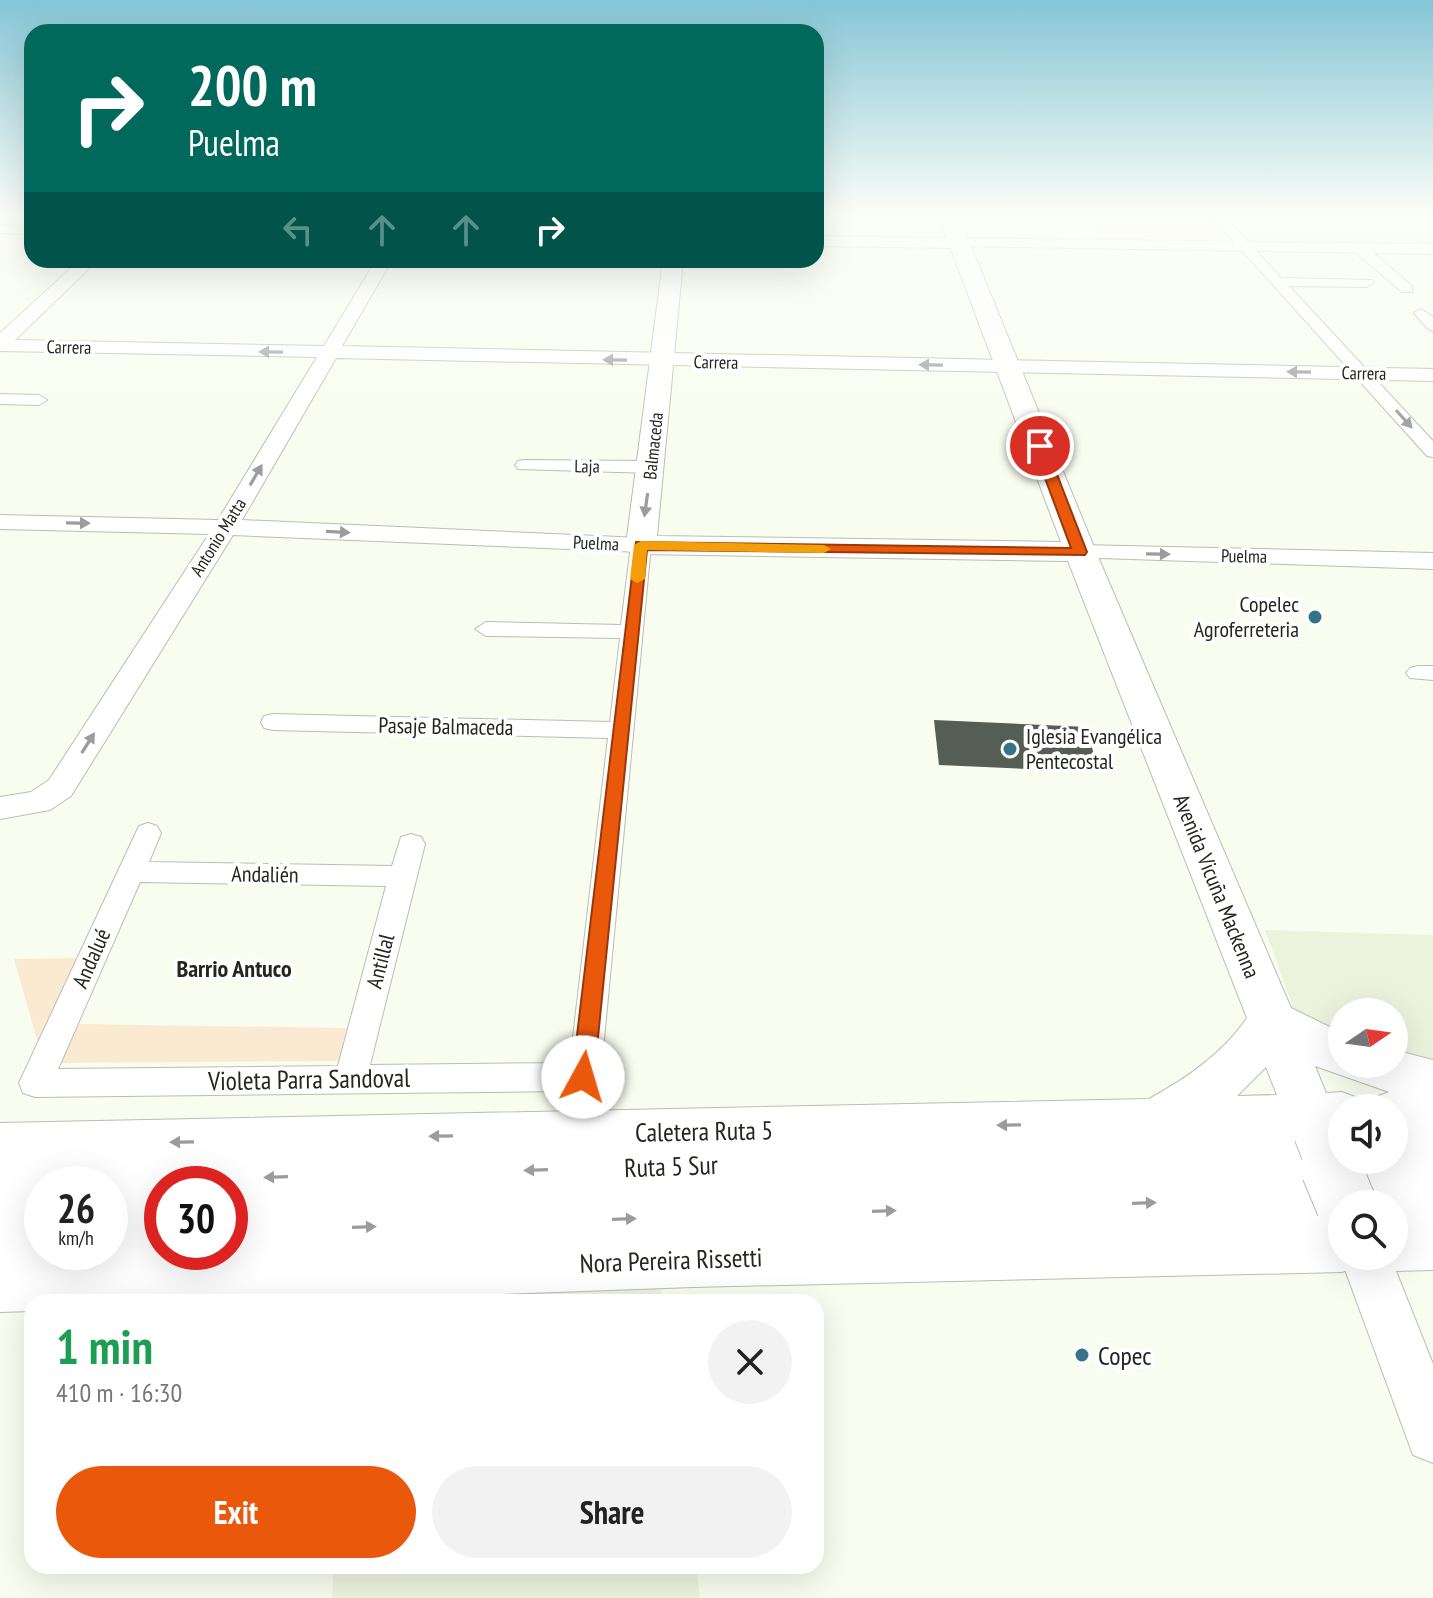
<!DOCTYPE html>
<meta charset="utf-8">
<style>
body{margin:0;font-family:"PT Sans Narrow",sans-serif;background:#f2f2f2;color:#222;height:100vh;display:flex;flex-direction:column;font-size:30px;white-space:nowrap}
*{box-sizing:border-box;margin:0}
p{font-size:26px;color:#767676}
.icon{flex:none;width:44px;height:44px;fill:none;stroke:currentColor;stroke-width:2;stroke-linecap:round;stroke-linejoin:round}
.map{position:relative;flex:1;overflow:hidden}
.details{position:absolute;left:24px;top:1294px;width:800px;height:280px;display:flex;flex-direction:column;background:#fff;border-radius:24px;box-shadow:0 8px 32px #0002}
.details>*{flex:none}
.hud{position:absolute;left:24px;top:24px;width:800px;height:244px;border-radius:24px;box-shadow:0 8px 32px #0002;background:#00695c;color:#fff;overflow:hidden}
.needle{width:52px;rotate:77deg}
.controls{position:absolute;left:1328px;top:998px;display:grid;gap:16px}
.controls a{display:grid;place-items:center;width:80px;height:80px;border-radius:50%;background:#fff;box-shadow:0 8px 32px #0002;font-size:40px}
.speed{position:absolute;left:24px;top:1166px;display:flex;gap:16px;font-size:40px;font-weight:700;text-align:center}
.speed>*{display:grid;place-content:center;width:104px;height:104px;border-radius:50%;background:#fff;box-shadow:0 8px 32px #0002;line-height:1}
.speed small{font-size:20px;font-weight:400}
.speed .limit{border:12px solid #d22;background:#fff;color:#111}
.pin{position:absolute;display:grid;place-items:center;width:68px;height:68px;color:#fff;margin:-34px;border:4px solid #fff;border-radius:50%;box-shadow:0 2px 8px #0007}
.me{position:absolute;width:88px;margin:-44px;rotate:6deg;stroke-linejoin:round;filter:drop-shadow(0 0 6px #0008)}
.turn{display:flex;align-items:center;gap:28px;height:168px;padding:0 32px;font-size:36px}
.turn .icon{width:104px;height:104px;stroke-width:2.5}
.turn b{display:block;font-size:56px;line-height:68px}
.lanes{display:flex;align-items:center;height:76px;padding:0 32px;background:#0003;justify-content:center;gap:40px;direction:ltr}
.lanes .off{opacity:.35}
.round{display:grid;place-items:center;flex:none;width:84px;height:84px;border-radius:42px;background:#f2f2f2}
.head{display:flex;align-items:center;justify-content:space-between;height:136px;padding:0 32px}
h1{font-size:48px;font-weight:800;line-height:60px;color:#1e9e55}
.cta{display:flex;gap:16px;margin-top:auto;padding:16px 32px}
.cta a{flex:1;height:92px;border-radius:48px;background:#ea580c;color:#fff;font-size:32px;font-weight:800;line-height:92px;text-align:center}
.cta a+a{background:#f2f2f2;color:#222}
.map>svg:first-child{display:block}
</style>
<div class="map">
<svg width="1433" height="1598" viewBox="0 0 1433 1598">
<rect width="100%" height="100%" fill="#f8fdef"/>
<g fill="#ecf3dd">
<path d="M 1090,217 L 1213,217 L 1231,238 L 1101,237 Z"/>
<path d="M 1265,930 L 1433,935 L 1433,1062 L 1394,1053 L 1394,1012 L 1342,1012 L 1342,1035 L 1295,1013 Z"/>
<path d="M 659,1279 L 662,1302 L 353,1302 L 354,1290 Z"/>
<path d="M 334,1566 L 696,1566 L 700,1598 L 332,1598 Z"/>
</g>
<g fill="#faead1">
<path d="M 80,958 L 40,1050 L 14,959 Z"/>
<path d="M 79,1024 L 348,1028 L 339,1061 L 57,1063 Z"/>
</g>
<path fill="#555e54" d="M 934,720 L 1087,727 L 1098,772 L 939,765 Z"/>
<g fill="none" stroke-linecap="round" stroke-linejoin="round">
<g stroke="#babeb1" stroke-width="2">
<g id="minor">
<path d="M 1212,217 L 1225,217 L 1281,278 L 1372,280 L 1374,283 L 1367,287 L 1289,286 L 1433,441 L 1433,457 L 1427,456 Z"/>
<path d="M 0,225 L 32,226 L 32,234 L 0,233 Z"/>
<path d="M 1354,245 L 1364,245 L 1412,286 L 1412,292 L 1402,292 L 1354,251 Z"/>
<path d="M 1421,309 L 1433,317 L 1433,331 L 1428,329 L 1414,313 Z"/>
<path d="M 0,394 L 39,395 L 47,400 L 39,405 L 0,404 Z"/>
<path d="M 524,460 L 651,461 L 660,467 L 651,473 L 518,469 L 515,465 L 518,461 Z"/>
<path d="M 641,539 L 651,545 L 595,1134 L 590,1145 L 578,1149 L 566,1145 L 561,1134 L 566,1091 L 35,1097 L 23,1093 L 19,1083 L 139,826 L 148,823 L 157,826 L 161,833 L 149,862 L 392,866 L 401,837 L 411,834 L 421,837 L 425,844 L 370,1065 L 570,1063 L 608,738 L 273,730 L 264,728 L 261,722 L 264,716 L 273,714 L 610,722 L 620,638 L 486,636 L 475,629 L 486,622 L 621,625 L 631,545 ZM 140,882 L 386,886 L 338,1066 L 58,1069 Z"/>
<path d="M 1418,666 L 1433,666 L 1433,680 L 1410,678 L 1406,673 L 1410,668 Z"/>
</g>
</g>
<g stroke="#babeb1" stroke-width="2">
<g id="tertiary">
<path d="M 960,238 L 1433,244 L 1433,254 L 954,246 L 954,240 Z"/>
<path d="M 80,260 L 98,260 L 15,340 L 324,346 L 376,260 L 392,260 L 342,346 L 1433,369 L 1433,381 L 336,358 L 242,520 L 641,538 L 650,540 L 653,545 L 650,550 L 641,552 L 233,535 L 71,796 L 50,810 L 0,819 L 0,797 L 31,792 L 49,780 L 209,534 L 0,529 L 0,515 L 218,520 L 317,357 L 0,351 L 0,333 Z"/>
<path d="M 1080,545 L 1433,553 L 1433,569 L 1071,557 L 1068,552 L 1071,547 Z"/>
</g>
</g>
<g stroke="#babeb1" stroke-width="2">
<g id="secondary">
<path d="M 816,236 L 960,238 L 969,243 L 960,248 L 816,246 Z"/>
<path d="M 1342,1251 L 1342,1256 L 1390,1256 L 1433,1364 L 1433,1463 L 1413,1455 L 1340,1256 Z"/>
</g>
</g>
<g stroke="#babeb1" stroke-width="2">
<g id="primary">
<path d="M 939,217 L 959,217 L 1096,552 L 1291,1008 L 1342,1033 L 1342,1064 L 1394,1064 L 1394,1050 L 1433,1060 L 1433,1135 L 1394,1136 L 1394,1108 L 1371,1108 L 1376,1097 L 1389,1092 L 1315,1066 L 1326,1093 L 1342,1092 L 1360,1099 L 1364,1108 L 1342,1108 C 1342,1136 1346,1145 1317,1155 L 1299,1148 L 1295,1140 L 0,1171 L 0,1123 L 1149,1099 C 1187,1078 1222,1054 1247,1018 L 1068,561 L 641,554 L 630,552 L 626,545 L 663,260 L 683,260 L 657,536 L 1061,542 ZM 1266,1067 L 1277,1095 L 1237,1096 Z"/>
<path d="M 1433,1216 L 1433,1270 L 1394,1271 L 1374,1263 L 1371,1256 L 1394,1256 L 1394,1217 Z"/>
<path d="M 1342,1218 L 1342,1256 L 1365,1256 L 1362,1264 L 1342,1272 L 693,1287 L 279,1302 L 32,1302 L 32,1311 L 0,1312 L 0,1256 L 162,1250 L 230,1252 L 230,1248 L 693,1231 Z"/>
</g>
</g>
<g stroke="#babeb1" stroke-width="2">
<path id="motorway" d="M 1433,1119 L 1433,1223 L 1394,1224 L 1394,1204 L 1342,1204 L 1342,1226 L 230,1260 L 209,1252 L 230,1252 L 230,1184 L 162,1184 L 162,1252 L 184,1254 C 157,1264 110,1273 87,1252 L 110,1252 L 110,1184 L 42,1184 L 42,1252 L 66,1252 L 64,1257 L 42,1265 L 0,1267 L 0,1157 L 1342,1122 L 1342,1160 L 1365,1160 L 1362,1167 L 1355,1169 L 1384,1169 L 1374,1164 L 1372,1160 L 1394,1160 L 1394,1120 Z"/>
</g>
<use href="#minor" fill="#fff" fill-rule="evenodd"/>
<use href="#tertiary" fill="#fff" fill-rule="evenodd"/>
<use href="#secondary" fill="#fff" fill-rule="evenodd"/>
<use href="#primary" fill="#fff" fill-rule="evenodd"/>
<use href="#motorway" fill="#fff" fill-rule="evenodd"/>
<g stroke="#babeb1" stroke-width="49" stroke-linecap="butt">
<path id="primary-bridge-far1" d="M 1317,1132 L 1332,1170"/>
</g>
<g stroke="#babeb1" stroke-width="62" stroke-linecap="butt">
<path id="primary-bridge" d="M 1331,1168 L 1346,1204"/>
</g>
<use href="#primary-bridge-far1" stroke="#fff" stroke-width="47"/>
<use href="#primary-bridge" stroke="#fff" stroke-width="60"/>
</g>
<defs><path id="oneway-solid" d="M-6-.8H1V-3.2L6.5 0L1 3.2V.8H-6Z" transform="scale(2)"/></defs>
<g fill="#9c9d9b">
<use href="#oneway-solid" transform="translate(271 352) rotate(-179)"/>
<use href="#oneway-solid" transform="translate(615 360) rotate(-179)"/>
<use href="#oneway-solid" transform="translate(931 365) rotate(-179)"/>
<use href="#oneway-solid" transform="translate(1299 372) rotate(-179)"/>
<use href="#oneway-solid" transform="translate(1404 419) rotate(48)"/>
<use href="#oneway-solid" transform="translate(256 475) rotate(-60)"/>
<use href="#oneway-solid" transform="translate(646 505) rotate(98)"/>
<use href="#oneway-solid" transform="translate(78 523) rotate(1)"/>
<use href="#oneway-solid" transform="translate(338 532) rotate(3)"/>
<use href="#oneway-solid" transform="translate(1158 554) rotate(1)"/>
<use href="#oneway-solid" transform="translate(88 743) rotate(-58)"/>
<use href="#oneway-solid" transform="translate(1009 1125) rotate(179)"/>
<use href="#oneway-solid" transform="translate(441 1136) rotate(179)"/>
<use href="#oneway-solid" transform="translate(182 1142) rotate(179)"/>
<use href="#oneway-solid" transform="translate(536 1170) rotate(178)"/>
<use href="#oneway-solid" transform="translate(276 1177) rotate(178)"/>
<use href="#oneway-solid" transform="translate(1144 1203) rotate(-2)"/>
<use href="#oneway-solid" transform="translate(884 1211) rotate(-2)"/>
<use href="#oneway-solid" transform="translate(624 1219) rotate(-2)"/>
<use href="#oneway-solid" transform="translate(364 1227) rotate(-2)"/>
</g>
<linearGradient id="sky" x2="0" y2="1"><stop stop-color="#85c5d5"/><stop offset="0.49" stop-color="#fcfef8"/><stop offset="1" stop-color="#fcfef8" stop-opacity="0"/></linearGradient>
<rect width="1433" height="441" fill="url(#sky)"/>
<path fill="#ea580c" stroke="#983908" stroke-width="2" d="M 1035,444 L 1046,446 L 1087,552 L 1085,555 L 647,550 L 594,1077 L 591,1084 L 583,1087 L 575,1084 L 572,1077 L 636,542 L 1071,548 L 1033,446 Z"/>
<path fill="#f59e0b" d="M 641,541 L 824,545 L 831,549 L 824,553 L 647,550 L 645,579 L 637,583 L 630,579 L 634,545 Z"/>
<g fill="#357389" stroke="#fff" stroke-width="3">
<circle cx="1315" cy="617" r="8"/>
<circle cx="1010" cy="749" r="8"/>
<circle cx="1082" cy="1355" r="8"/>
</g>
<g text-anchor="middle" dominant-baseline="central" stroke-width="8" stroke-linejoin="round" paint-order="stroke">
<g font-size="18" fill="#242620" stroke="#fff">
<text transform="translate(69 347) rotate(1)">Carrera</text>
<text transform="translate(716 362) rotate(1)">Carrera</text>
<text transform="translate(1364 373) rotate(1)">Carrera</text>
<text transform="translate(653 446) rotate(-84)">Balmaceda</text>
<text transform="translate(587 466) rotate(1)">Laja</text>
<text transform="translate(218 537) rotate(-58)">Antonio Matta</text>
<text transform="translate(596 543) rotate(3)">Puelma</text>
<text transform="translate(1244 556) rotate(1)">Puelma</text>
</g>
<g font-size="22" fill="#242620" stroke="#fff" text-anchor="end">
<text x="1299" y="604">Copelec<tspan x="1299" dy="25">Agroferreteria</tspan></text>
<text x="1026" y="736" text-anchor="start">Iglesia Evangélica<tspan x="1026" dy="25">Pentecostal</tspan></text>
</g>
<g font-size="22" fill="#242620" stroke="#fff">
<text transform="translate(446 726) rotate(1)">Pasaje Balmaceda</text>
<text transform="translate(265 874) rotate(1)">Andalién</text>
<text transform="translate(1217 886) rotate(68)">Avenida Vicuña Mackenna</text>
<text transform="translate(91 958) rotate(-66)">Andalué</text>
<text transform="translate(380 961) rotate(-76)">Antillal</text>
</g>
<g font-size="24" font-weight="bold" fill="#242620" stroke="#fff">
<text x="234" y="968">Barrio Antuco</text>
</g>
<g font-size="26" fill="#242620" stroke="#fff">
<text transform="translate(309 1079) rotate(-1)">Violeta Parra Sandoval</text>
<text transform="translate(704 1131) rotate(-1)">Caletera Ruta 5</text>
<text transform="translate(671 1166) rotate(-2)">Ruta 5 Sur</text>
<text transform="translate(671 1260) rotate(-2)">Nora Pereira Rissetti</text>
</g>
<g font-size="26" fill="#242620" stroke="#fff" text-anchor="start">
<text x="1098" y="1355">Copec</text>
</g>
</g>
</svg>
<div class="controls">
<a><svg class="needle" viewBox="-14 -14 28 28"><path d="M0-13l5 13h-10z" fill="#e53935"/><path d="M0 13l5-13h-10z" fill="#767676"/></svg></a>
<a><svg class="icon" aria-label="sound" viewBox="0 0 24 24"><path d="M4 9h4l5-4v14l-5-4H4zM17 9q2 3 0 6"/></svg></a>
<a><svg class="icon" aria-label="search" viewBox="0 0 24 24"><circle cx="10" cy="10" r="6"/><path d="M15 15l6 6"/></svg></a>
</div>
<div class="speed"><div>26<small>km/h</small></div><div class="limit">30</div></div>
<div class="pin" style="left:1040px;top:446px;background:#d93025"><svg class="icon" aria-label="arrive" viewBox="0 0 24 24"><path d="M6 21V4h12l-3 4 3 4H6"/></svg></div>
<svg class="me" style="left:583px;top:1077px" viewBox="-20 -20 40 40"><circle r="19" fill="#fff"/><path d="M0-13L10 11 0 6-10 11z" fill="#ea580c"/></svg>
<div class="hud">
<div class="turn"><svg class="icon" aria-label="right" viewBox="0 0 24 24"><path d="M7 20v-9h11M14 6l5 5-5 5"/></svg><div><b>200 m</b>Puelma</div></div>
<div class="lanes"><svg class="icon off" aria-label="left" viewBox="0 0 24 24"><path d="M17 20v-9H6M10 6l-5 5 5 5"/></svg><svg class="icon off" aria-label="ahead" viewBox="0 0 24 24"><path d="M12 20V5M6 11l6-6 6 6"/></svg><svg class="icon off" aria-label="ahead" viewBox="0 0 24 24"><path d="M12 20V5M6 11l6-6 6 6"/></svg><svg class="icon" aria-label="right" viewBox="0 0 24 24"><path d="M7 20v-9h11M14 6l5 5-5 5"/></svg></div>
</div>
<section class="details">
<div class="head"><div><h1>1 min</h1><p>410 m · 16:30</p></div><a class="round"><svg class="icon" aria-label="close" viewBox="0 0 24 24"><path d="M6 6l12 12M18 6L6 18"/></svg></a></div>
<div class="cta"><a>Exit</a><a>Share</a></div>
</section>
</div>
